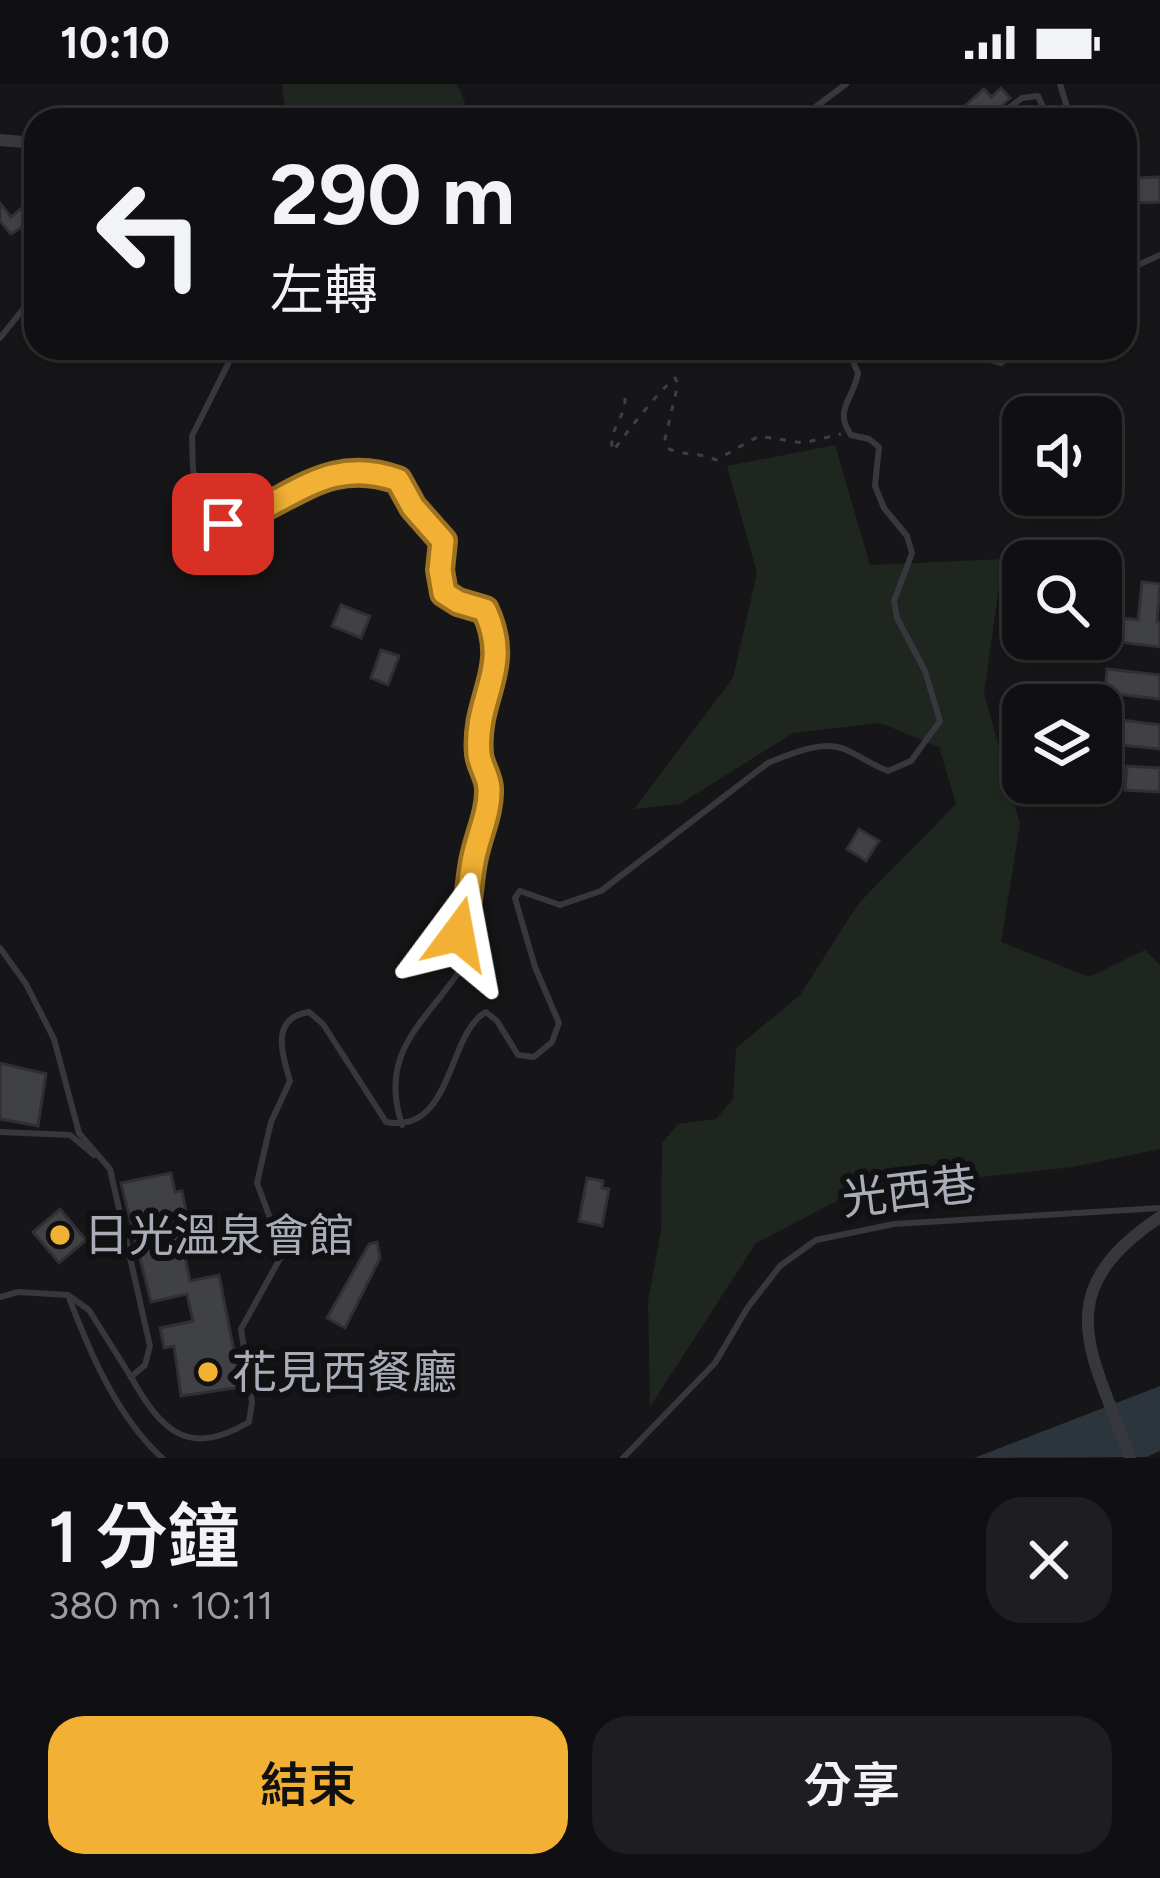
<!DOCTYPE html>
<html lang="zh-TW">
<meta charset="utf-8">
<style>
body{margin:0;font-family:Figtree,"Noto Sans TC",sans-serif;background:#1e1e20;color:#f1f3f6;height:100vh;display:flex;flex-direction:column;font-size:45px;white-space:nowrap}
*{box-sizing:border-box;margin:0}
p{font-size:39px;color:#9c9d9f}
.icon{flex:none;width:66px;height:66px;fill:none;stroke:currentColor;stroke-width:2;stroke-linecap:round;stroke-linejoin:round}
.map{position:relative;height:1374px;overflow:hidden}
.drawer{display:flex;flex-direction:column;background:#101012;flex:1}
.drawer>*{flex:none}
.top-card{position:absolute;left:24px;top:24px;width:1113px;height:252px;border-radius:36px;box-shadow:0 3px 9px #0004,0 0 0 3px #303032;background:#101012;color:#f1f3f6;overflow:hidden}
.controls{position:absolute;left:1002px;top:312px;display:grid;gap:24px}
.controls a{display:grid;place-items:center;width:120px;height:120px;border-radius:24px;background:#101012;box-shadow:0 3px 9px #0004,0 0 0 3px #303032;font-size:60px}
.pin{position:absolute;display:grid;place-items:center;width:102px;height:102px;color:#fff;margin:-51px;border-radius:24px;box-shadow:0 6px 18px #0006}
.me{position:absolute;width:132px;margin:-66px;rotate:13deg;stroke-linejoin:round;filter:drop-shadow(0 0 9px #0008)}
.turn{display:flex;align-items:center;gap:42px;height:252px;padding:0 48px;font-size:54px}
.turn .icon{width:156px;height:156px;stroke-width:2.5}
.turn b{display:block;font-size:84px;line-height:102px}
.round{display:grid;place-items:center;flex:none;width:126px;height:126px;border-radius:36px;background:#1e1e20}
.summary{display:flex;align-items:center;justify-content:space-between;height:204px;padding:0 48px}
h1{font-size:72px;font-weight:600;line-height:90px}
.action{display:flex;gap:24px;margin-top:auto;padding:24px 48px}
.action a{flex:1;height:138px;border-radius:36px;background:#f2b134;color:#111;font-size:48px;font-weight:600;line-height:138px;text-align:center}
.action a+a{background:#1e1e20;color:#f1f3f6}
.status{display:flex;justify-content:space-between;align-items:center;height:84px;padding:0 60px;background:#101012;direction:ltr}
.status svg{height:33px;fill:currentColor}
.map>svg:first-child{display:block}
</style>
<div class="status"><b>10:10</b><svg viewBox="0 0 49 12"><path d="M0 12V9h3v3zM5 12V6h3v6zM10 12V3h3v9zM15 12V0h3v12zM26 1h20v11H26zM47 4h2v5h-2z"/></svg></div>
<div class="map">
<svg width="1160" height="1374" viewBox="0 0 1160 1374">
<rect width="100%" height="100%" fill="#161618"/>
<g fill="#1e261f">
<path d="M 282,0 L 457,0 L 465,18 L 461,36 L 286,36 Z"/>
<path d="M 835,361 L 870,481 L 1003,475 L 984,609 L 1020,740 L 1001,858 L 1089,893 L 1145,866 L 1160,881 L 1160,1065 L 1073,1083 L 858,1106 L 756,1159 L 650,1323 L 648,1217 L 661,1147 L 662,1059 L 678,1040 L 716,1035 L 733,1015 L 736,964 L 800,911 L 858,820 L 956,720 L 939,663 L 880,639 L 793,649 L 680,720 L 634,725 L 733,594 L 757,489 L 727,382 Z"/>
</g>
<path fill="#2c353c" d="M 1160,1302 L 1160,1367 L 1146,1373 L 974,1374 Z"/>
<g fill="#404145" stroke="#303034" stroke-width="3">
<path d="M 1001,4 L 1010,14 L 986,36 L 964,36 L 957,29 L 984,5 L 991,13 Z"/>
<path d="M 1160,93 L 1160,118 L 1134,119 L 1133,94 Z"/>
<path d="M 0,119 L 11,133 L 25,121 L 36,134 L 11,150 L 0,137 Z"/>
<path d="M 1142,498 L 1160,500 L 1157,538 L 1160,538 L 1160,563 L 1119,558 L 1122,534 L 1138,536 Z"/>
<path d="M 341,521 L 370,532 L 361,554 L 332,542 Z"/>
<path d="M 381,566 L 399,572 L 388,601 L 371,594 Z"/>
<path d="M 1107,585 L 1160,591 L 1160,615 L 1105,609 Z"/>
<path d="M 1114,635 L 1160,641 L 1160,665 L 1111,660 Z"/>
<path d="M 1127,682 L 1160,684 L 1160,708 L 1125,706 Z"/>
<path d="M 859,745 L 879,757 L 866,777 L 847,765 Z"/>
<path d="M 0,979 L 46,990 L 38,1042 L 0,1035 Z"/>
<path d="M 171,1089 L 175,1108 L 182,1107 L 194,1166 L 184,1168 L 190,1197 L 219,1191 L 241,1303 L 181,1312 L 174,1262 L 164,1264 L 160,1244 L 193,1237 L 187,1210 L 151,1218 L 121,1099 Z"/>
<path d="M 587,1094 L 603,1097 L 602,1104 L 609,1105 L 602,1142 L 579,1137 Z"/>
<path d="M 60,1125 L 86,1156 L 59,1179 L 33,1148 Z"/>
<path d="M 377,1158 L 380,1174 L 345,1244 L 327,1234 L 369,1160 Z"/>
</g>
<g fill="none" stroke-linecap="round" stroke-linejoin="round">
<path stroke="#3d3f44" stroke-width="3" stroke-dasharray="6 9" stroke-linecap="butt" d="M 625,314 C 626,334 607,346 613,367 C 628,347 655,311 675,294 L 678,300 L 665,355 L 667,364 C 684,372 699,368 716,376 L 759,352 L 803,359 L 841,350"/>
<g stroke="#37383d" stroke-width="6">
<path d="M 1060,0 L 1071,36"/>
<path d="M 761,36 L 767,33 L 785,36"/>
<path d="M 798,36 L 846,0"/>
<path d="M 993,36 L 1022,14 L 1038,12 L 1049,36"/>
<path d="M 1125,187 L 1160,171"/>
<path d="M 0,254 L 36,209"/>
<path d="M 226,264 L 232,272 L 192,352 L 193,386 L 202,411 L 223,440 C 287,423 323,369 398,396 L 413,423 L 443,457 L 440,486 L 444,509 L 485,526 L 496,551 L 494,594 L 483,617 L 478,672 L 490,703 L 473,778 L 467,832 L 458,850 L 465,879 C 428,937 377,965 402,1041"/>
<path d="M 948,264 L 1001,279 L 1024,264"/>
<path d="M 0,864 L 26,900 L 54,955 L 79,1049 L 110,1085 L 150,1262 L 145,1281 L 131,1293 L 89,1226 L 68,1211"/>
<path d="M 0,1048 L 70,1051 L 94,1071"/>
<path d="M 0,1213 L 18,1208 L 68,1211 C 90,1269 116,1331 162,1374"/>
<path d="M 131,1293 C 162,1348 189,1374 249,1338 L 252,1318 L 241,1245 L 283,1169 L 257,1099 L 271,1038 L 290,997 C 282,969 270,934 309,928 L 323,940 L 386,1038 C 453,1051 447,949 486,928 L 497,937 L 518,971 L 534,973 L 552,958 L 559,939 L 535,883 L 515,814 L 520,807 L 560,821 L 601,807 L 768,679 C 790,670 821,656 844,665 C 859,671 872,681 888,687 L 911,677 L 940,637 L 925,587 L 897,534 L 894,517 L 912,469 L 907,452 L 884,424 L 875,402 L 879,363 L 869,355 L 851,351 C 833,325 854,315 858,289 L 847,264"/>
<path d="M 623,1374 L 715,1279 L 748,1223 L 780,1182 L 816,1156 L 894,1140 L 1160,1124"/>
</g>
<g stroke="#37383d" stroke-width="12">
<path d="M 0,56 L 36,59"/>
<path d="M 1130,1374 C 1093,1269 1045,1210 1160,1133"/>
</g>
</g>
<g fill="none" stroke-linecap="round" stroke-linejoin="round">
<g stroke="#9d7322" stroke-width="30">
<path id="route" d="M 223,440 C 287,423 324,369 398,396 L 413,423 L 443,457 L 440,486 L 444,509 L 458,518 L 485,526 C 513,586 474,612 479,670 C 480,682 489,693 489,705 C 490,729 477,754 473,778 C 468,804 470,826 458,850"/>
</g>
<use href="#route" stroke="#f2b134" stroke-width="21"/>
</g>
<g fill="#f2b134" stroke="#111113" stroke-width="4.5">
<circle cx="60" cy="1151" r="12"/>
<circle cx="208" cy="1288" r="12"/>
</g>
<g text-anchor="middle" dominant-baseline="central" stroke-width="12" stroke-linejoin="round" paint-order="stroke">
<g font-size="45" fill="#a8adb8" stroke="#111113">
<text transform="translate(909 1107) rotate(-7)">光西巷</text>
</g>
<g font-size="45" fill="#a8adb8" stroke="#111113" text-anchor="start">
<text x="84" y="1151">日光溫泉會館</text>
<text x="232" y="1288">花見西餐廳</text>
</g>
</g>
</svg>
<div class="controls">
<a><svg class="icon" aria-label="sound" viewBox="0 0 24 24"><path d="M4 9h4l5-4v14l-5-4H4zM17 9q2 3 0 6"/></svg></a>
<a><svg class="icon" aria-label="search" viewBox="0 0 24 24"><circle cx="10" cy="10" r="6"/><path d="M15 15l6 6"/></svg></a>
<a><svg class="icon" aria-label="layers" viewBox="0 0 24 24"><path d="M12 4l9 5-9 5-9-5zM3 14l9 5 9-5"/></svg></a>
</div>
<div class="pin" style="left:223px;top:440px;background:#d93025"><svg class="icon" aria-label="arrive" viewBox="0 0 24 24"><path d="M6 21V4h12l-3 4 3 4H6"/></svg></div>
<svg class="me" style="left:458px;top:850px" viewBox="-20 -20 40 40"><path d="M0-17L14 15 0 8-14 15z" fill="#f2b134" stroke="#fff" stroke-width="4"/></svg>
<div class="top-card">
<div class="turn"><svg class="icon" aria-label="left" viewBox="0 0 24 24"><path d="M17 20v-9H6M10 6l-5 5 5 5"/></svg><div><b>290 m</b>左轉</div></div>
</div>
</div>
<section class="drawer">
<div class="summary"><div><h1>1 分鐘</h1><p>380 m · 10:11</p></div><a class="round"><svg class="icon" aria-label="close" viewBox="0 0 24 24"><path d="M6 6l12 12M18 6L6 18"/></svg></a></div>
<div class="action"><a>結束</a><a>分享</a></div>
</section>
